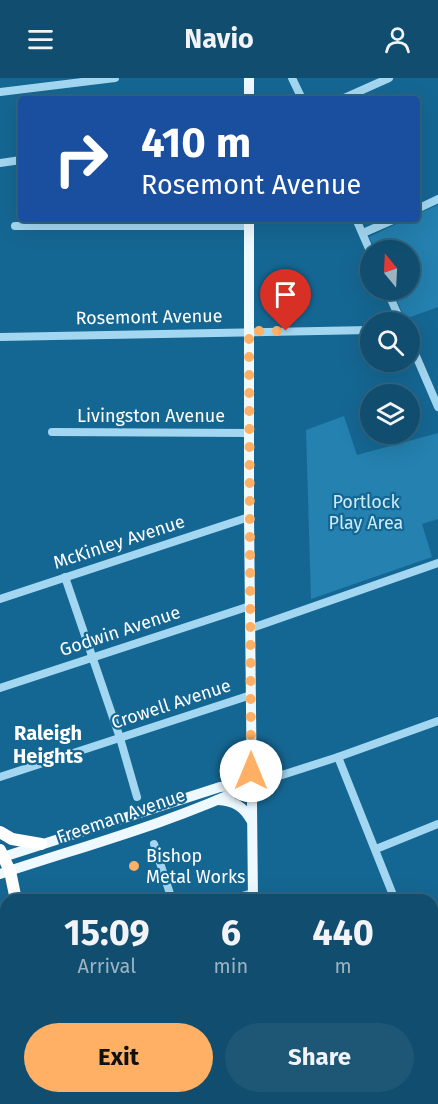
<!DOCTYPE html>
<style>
body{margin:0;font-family:"Fira Sans",sans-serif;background:#1e5776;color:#f1f3f6;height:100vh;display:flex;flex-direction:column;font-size:22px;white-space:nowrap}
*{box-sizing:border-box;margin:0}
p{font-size:20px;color:#9cb4c2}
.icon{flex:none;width:33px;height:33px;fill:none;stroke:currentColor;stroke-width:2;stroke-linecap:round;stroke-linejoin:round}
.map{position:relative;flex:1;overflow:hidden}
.sheet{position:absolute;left:0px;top:816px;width:438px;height:210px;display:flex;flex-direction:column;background:#104d6e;border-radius:18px 18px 0 0;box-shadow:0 6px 24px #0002,0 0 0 2px #306481}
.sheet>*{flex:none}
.top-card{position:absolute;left:18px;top:18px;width:402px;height:126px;border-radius:6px;box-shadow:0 6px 24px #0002,0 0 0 2px #306481;background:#1a4fa0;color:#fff;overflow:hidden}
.needle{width:39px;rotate:342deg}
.fabs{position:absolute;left:360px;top:162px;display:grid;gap:12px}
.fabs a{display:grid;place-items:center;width:60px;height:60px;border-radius:50%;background:#104d6e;box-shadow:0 6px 24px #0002,0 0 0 2px #306481;font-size:30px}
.pin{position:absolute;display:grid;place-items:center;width:51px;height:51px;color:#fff;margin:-62px -26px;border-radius:50% 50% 50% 0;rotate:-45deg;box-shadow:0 0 6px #0007}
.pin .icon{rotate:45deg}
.me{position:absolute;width:66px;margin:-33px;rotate:0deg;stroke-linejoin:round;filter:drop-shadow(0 0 4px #0008)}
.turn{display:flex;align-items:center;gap:21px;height:126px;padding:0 24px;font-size:27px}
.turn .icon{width:78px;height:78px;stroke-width:2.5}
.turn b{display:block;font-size:42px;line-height:51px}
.eta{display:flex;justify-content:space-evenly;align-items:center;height:102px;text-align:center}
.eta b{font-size:36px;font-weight:700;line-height:42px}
.cta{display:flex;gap:12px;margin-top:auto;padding:12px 24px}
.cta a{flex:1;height:69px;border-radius:36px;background:#ffb064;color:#111;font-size:24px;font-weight:700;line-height:69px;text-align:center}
.cta a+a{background:#1e5776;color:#f1f3f6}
header{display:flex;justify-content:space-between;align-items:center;height:78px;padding:0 24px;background:#104d6e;font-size:27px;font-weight:700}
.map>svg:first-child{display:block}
</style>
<header><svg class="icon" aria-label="menu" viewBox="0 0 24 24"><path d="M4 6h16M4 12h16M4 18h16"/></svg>Navio<svg class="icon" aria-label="person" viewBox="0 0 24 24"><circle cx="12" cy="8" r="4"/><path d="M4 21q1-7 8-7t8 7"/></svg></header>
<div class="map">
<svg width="438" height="1026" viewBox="0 0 438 1026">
<rect width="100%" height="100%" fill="#156793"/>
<g fill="#2481b0">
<path d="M 438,127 L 438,229 L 405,241 L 392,212 L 410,212 L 410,172 L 375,172 L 369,159 L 407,141 L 417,141 L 417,136 Z"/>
<path d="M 344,338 L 357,377 L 438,355 L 438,441 L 422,446 L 432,479 L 311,521 L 306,352 Z"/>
</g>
<path fill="#4f88a6" stroke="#95d6f4" stroke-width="1.5" d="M 13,1020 L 134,1020 L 134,1026 L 12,1026 Z"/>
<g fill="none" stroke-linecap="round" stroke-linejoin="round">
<g stroke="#a3d7f1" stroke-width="8">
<path d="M 292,0 L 302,21"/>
<path d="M 0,14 L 115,0"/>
<path d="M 342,21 L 389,0"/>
<path d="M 0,85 L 21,82"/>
<path d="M 417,131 L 438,121"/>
<path d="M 356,141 L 370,173"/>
<path d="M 15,148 L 250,148"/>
<path d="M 363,155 L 395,141"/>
<path d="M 387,212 L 401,244"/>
<path d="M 0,259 L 370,252"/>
<path d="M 410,264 L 438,329"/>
<path d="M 52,354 L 250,355"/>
<path d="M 65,499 L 120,660 L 137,719"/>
<path d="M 0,521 L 249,439"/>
<path d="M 249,551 L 438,485"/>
<path d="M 0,610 L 250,528"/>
<path d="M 338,679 L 395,822"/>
<path d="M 0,699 L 251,617"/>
<path d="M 251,707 L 338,679 L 438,643"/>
<path d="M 154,766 L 172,822"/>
<path d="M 376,771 L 438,746"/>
<path d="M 229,822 L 252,815"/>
<path d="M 432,913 L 438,927"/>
</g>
<g stroke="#eef8ff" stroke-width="10">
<path d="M 249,21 L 249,0"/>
<path d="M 249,141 L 249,439 L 253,822"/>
<path d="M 218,722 C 234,723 243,728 251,742"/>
<path d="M 0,780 L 220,709 L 244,707"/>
<path d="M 0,796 C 84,768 171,745 251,707"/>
<path d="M 432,849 L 438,847"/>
<path d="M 252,1026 L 252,1020"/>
</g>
<g stroke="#fff" stroke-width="12">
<path d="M 0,754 L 12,761 L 41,766"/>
<path d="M 0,772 L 10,793 L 16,822"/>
<path d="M 0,962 L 6,974"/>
<path d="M 29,1020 L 32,1026"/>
</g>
</g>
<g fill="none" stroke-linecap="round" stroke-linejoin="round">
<path stroke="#ffb064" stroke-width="10" stroke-dasharray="0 18" d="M 251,693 L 249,253 L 286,253"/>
</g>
<circle fill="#ffb064" stroke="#156793" stroke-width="2" cx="134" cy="788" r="6"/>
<g text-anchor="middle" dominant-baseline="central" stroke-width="4.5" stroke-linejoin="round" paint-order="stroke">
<g font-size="18" fill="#fff" stroke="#156793">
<text transform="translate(149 239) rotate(-1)">Rosemont Avenue</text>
<text x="151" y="338">Livingston Avenue</text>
<text transform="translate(119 464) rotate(-18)">McKinley Avenue</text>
<text transform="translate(120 553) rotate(-18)">Godwin Avenue</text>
<text transform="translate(171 626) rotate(-18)">Crowell Avenue</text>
<text transform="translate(121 738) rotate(-19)">Freeman Avenue</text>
</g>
<g font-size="18" fill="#caecfc" stroke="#156793">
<text x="366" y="424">Portlock<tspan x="366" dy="21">Play Area</tspan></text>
</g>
<g font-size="18" fill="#fff" stroke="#156793" text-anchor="start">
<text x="146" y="778">Bishop<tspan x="146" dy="21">Metal Works</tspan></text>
</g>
<g font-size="20" font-weight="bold" fill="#fff" stroke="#156793">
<text x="48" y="655">Raleigh<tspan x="48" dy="23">Heights</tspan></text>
</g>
</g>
</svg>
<div class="fabs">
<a><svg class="needle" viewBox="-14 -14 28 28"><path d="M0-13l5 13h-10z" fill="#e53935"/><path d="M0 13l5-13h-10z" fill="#9cb4c2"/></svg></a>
<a><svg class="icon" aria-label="search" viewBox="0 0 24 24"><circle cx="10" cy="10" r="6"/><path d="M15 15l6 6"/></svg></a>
<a><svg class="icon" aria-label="layers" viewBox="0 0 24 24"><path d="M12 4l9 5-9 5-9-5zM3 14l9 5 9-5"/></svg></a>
</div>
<div class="pin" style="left:286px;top:253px;background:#d93025"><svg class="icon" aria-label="arrive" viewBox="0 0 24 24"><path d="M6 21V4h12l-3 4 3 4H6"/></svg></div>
<svg class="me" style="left:251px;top:693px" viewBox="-20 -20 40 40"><circle r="19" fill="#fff"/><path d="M0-13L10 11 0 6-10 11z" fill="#ffb064"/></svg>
<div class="top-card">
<div class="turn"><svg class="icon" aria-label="right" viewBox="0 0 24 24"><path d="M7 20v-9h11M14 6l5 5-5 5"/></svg><div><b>410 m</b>Rosemont Avenue</div></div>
</div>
<section class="sheet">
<div class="eta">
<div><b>15:09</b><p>Arrival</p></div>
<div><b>6</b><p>min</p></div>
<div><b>440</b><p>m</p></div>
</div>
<div class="cta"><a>Exit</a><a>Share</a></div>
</section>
</div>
